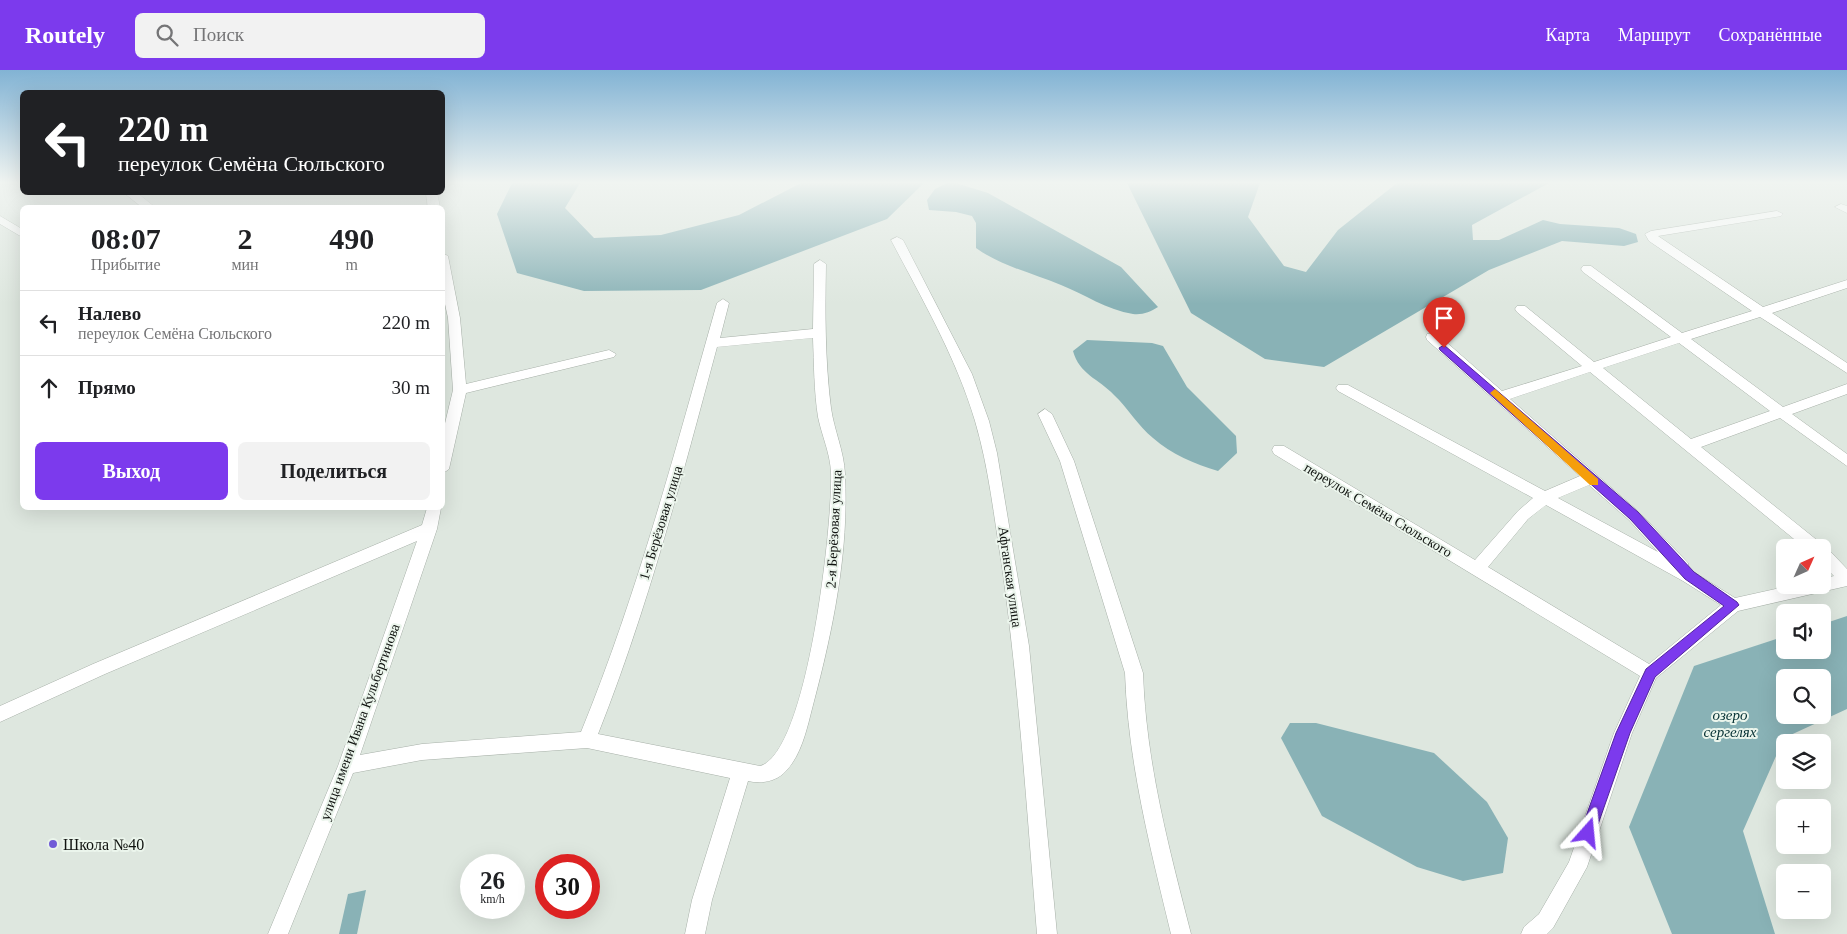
<!DOCTYPE html>
<html lang="ru">
<meta charset="utf-8">
<style>
body{margin:0;font-family:"Times New Roman",serif;background:#f2f2f2;color:#202124;height:100vh;display:flex;flex-direction:column;font-size:19px;white-space:nowrap}
*{box-sizing:border-box;margin:0}
p{font-size:16px;color:#757577}
.icon{flex:none;width:28px;height:28px;fill:none;stroke:currentColor;stroke-width:2;stroke-linecap:round;stroke-linejoin:round}
.map{position:relative;flex:1;overflow:hidden}
.side{position:absolute;left:20px;top:135px;width:425px;height:305px;display:flex;flex-direction:column;background:#fff;border-radius:8px;box-shadow:0 5px 20px #0002}
.side>*{flex:none}
.hud{position:absolute;left:20px;top:20px;width:425px;height:105px;border-radius:8px;box-shadow:0 5px 20px #0002;background:#202124;color:#fff;overflow:hidden}
.needle{width:32px;rotate:45deg}
.controls{position:absolute;left:1776px;top:469px;display:grid;gap:10px}
.controls a{display:grid;place-items:center;width:55px;height:55px;border-radius:8px;background:#fff;box-shadow:0 5px 20px #0002;font-size:25px}
.speed{position:absolute;left:460px;top:784px;display:flex;gap:10px;font-size:25px;font-weight:700;text-align:center}
.speed>*{display:grid;place-content:center;width:65px;height:65px;border-radius:50%;background:#fff;box-shadow:0 5px 20px #0002;line-height:1}
.speed small{font-size:12px;font-weight:400}
.speed .limit{border:8px solid #d22;background:#fff;color:#111}
.pin{position:absolute;display:grid;place-items:center;width:42px;height:42px;color:#fff;margin:-51px -21px;border-radius:50% 50% 50% 0;rotate:-45deg;box-shadow:0 0 5px #0007}
.pin .icon{rotate:45deg}
.me{position:absolute;width:55px;margin:-28px;rotate:18deg;stroke-linejoin:round;filter:drop-shadow(0 0 4px #0008)}
.turn{display:flex;align-items:center;gap:18px;height:105px;padding:0 15px;font-size:22px}
.turn .icon{width:65px;height:65px;stroke-width:2.5}
.turn b{display:block;font-size:35px;line-height:42px}
.eta{display:flex;justify-content:space-evenly;align-items:center;height:85px;text-align:center}
.eta b{font-size:30px;font-weight:700;line-height:35px}
.primary-button{display:flex;gap:10px;margin-top:auto;padding:10px 15px}
.primary-button a{flex:1;height:58px;border-radius:8px;background:#7c3aed;color:#fff;font-size:20px;font-weight:700;line-height:58px;text-align:center}
.primary-button a+a{background:#f2f2f2;color:#202124}
ul{padding:0;list-style:none}
li{display:flex;align-items:center;gap:15px;height:65px;padding:0 15px;border-top:1px solid #e0e0e0}
li div{flex:1}
li b{display:block;font-size:19px}
li em{font-style:normal}
header{display:flex;align-items:center;gap:30px;box-sizing:border-box;height:70px;padding:0 25px;background:#7c3aed;color:#fff}
header strong{font-size:24px}
nav{display:flex;gap:28px;margin-inline-start:auto;font-size:18px}
.search{width:350px;height:45px;background:#f2f2f2;display:flex;align-items:center;gap:12px;box-sizing:border-box;padding:0 18px;border-radius:8px;color:#757577;font-size:19px}
.map>svg:first-child{display:block}
</style>
<header>
<strong>Routely</strong>
<div class="search"><svg class="icon" aria-label="search" viewBox="0 0 24 24"><circle cx="10" cy="10" r="6"/><path d="M15 15l6 6"/></svg>Поиск</div>
<nav><a>Карта</a><a>Маршрут</a><a>Сохранённые</a></nav>
</header>
<div class="map">
<svg width="1847" height="864" viewBox="0 0 1847 864">
<rect width="100%" height="100%" fill="#dee7df"/>
<g fill="#89b2b6" fill-rule="evenodd">
<path d="M 512,113 L 580,113 L 565,138 L 594,168 L 661,165 L 739,145 L 801,113 L 924,113 L 887,149 L 701,220 L 584,221 L 517,203 L 497,144 Z"/>
<path d="M 947,113 L 956,113 L 988,123 L 1121,197 L 1158,237 C 1150,242 1143,245 1133,244 C 1107,240 1084,224 1061,215 C 1032,203 1001,196 976,178 L 976,153 L 972,146 L 956,142 L 929,140 L 927,130 L 935,119 Z"/>
<path d="M 1127,113 L 1260,113 L 1248,147 L 1284,196 L 1306,202 L 1338,160 L 1397,113 L 1549,113 L 1472,155 L 1473,170 L 1499,170 L 1543,150 L 1560,154 L 1619,158 L 1636,164 L 1638,172 L 1624,176 L 1562,171 L 1489,200 L 1324,297 L 1265,289 L 1191,243 Z"/>
<path d="M 1087,270 L 1152,273 L 1163,276 L 1187,317 L 1236,366 L 1237,383 L 1218,401 C 1195,394 1171,384 1153,368 C 1138,356 1128,338 1114,325 C 1099,309 1079,304 1073,281 Z"/>
<path d="M 1847,546 L 1847,639 L 1784,668 L 1743,761 L 1775,864 L 1672,864 L 1629,757 L 1694,596 L 1785,566 L 1785,580 L 1822,580 L 1823,554 ZM 1785,608 L 1822,608 L 1822,645 L 1785,645 Z"/>
<path d="M 1290,653 L 1316,653 L 1434,683 L 1487,732 L 1508,768 L 1503,803 L 1463,811 L 1417,797 L 1322,746 L 1281,668 Z"/>
<path d="M 366,820 L 357,864 L 339,864 L 348,824 Z"/>
</g>
<g fill="none" stroke-linecap="round" stroke-linejoin="round">
<g stroke="#a7b0a8" stroke-width="1">
<g id="minor">
<path d="M 123,122 L 136,122 L 156,138 L 143,138 Z"/>
<path d="M 426,122 L 437,122 L 440,138 L 428,138 Z"/>
<path d="M 1841,134 L 1847,136 L 1847,143 L 1835,137 Z"/>
<path d="M 1777,141 L 1783,144 L 1781,146 L 1658,166 L 1763,237 L 1847,210 L 1847,218 L 1772,243 L 1847,293 L 1847,303 L 1760,247 L 1691,269 L 1783,337 L 1847,314 L 1847,324 L 1792,344 L 1847,384 L 1847,396 L 1780,348 L 1701,377 L 1828,479 L 1847,499 L 1847,516 L 1738,541 L 1656,608 L 1632,663 L 1587,797 L 1553,858 L 1547,864 L 1521,864 L 1524,857 L 1539,844 L 1569,792 L 1614,663 L 1640,606 L 1274,384 L 1272,380 L 1274,376 L 1284,376 L 1475,490 L 1518,441 L 1533,428 L 1338,321 L 1336,318 L 1338,315 L 1348,315 L 1545,421 L 1580,406 L 1427,270 L 1426,267 L 1427,264 L 1437,264 L 1502,321 L 1582,296 L 1517,242 L 1515,239 L 1517,236 L 1525,236 L 1594,292 L 1671,267 L 1583,202 L 1581,199 L 1583,196 L 1591,196 L 1682,263 L 1752,241 L 1649,171 L 1645,164 L 1651,161 ZM 1679,273 L 1770,341 L 1691,369 L 1603,298 ZM 1590,302 L 1805,478 L 1822,478 L 1822,494 L 1834,506 L 1822,509 L 1822,515 L 1794,515 L 1735,528 L 1689,499 L 1688,493 L 1639,442 L 1510,329 ZM 1589,415 L 1629,450 L 1658,482 L 1558,428 ZM 1546,435 L 1683,511 L 1721,535 L 1649,594 L 1488,497 L 1528,449 Z"/>
<path d="M 0,146 L 22,159 L 22,167 L 0,154 Z"/>
<path d="M 897,167 L 903,170 L 972,304 L 989,351 L 997,383 L 1029,576 L 1057,864 L 1037,864 C 1027,741 1019,618 1002,496 C 994,448 989,398 975,351 C 956,287 922,229 891,170 Z"/>
<path d="M 442,183 L 448,186 L 460,248 L 466,314 L 609,280 L 616,284 L 614,287 L 466,323 L 449,399 L 442,404 L 442,366 L 453,320 L 448,248 L 442,220 Z"/>
<path d="M 820,190 L 826,194 C 825,242 825,290 831,338 C 834,360 844,381 845,404 C 849,482 833,560 813,635 C 807,658 802,684 786,701 C 776,712 761,714 748,711 L 712,830 L 705,864 L 685,864 L 692,830 L 730,708 L 587,678 L 422,690 L 353,703 L 288,864 L 268,864 L 338,696 L 417,471 L 105,604 L 0,652 L 0,636 L 93,594 L 422,455 L 427,438 L 441,438 L 437,459 L 360,685 L 422,674 L 581,662 C 638,523 676,377 717,233 L 723,229 L 729,233 L 720,268 L 813,259 L 814,194 ZM 813,268 C 814,294 814,321 818,347 C 822,366 830,383 831,402 C 833,451 808,683 760,696 L 598,664 C 648,538 682,407 717,277 Z"/>
<path d="M 1045,339 L 1052,344 L 1074,391 L 1143,603 C 1146,693 1169,778 1191,864 L 1171,864 C 1150,777 1128,692 1125,603 L 1060,391 L 1038,344 Z"/>
</g>
</g>
<use href="#minor" fill="#fff" fill-rule="evenodd"/>
</g>
<linearGradient id="sky" x2="0" y2="1"><stop stop-color="#82b3d4"/><stop offset="0.48" stop-color="#f0f4f1"/><stop offset="1" stop-color="#f0f4f1" stop-opacity="0"/></linearGradient>
<rect width="1847" height="234" fill="url(#sky)"/>
<path fill="#7c3aed" stroke="#51269a" d="M 1444,275 L 1638,442 L 1694,502 L 1737,532 L 1739,535 L 1655,607 L 1630,663 L 1595,763 L 1593,768 L 1588,770 L 1583,768 L 1580,763 L 1616,663 L 1646,599 L 1724,536 L 1685,509 L 1630,449 L 1440,280 L 1439,278 Z"/>
<path fill="#f59e0b" d="M 1495,319 L 1598,409 L 1598,415 L 1590,415 L 1492,325 L 1490,323 Z"/>
<circle fill="#715cd7" stroke="#ebf5ec" stroke-width="2" cx="53" cy="774" r="5"/>
<g text-anchor="middle" dominant-baseline="central" stroke-width="4" stroke-linejoin="round" paint-order="stroke">
<g font-size="14" fill="#101310" stroke="#ebf5ec">
<text transform="translate(1378 440) rotate(31)">переулок Семёна Сюльского</text>
<text transform="translate(661 453) rotate(-73)">1-я Берёзовая улица</text>
<text transform="translate(834 459) rotate(-87)">2-я Берёзовая улица</text>
<text transform="translate(1010 507) rotate(82)">Афганская улица</text>
<text transform="translate(360 652) rotate(-70)">улица имени Ивана Кульбертинова</text>
</g>
<g font-size="15" font-style="italic" fill="#053033" stroke="#ebf5ec">
<text x="1730" y="645">озеро<tspan x="1730" dy="17">сергелях</tspan></text>
</g>
<g font-size="16" fill="#101310" stroke="#ebf5ec" text-anchor="start">
<text x="63" y="774">Школа №40</text>
</g>
</g>
</svg>
<div class="controls">
<a><svg class="needle" viewBox="-14 -14 28 28"><path d="M0-13l5 13h-10z" fill="#e53935"/><path d="M0 13l5-13h-10z" fill="#757577"/></svg></a>
<a><svg class="icon" aria-label="sound" viewBox="0 0 24 24"><path d="M4 9h4l5-4v14l-5-4H4zM17 9q2 3 0 6"/></svg></a>
<a><svg class="icon" aria-label="search" viewBox="0 0 24 24"><circle cx="10" cy="10" r="6"/><path d="M15 15l6 6"/></svg></a>
<a><svg class="icon" aria-label="layers" viewBox="0 0 24 24"><path d="M12 4l9 5-9 5-9-5zM3 14l9 5 9-5"/></svg></a>
<a>+</a>
<a>−</a>
</div>
<div class="speed"><div>26<small>km/h</small></div><div class="limit">30</div></div>
<div class="pin" style="left:1444px;top:278px;background:#d93025"><svg class="icon" aria-label="arrive" viewBox="0 0 24 24"><path d="M6 21V4h12l-3 4 3 4H6"/></svg></div>
<svg class="me" style="left:1588px;top:763px" viewBox="-20 -20 40 40"><path d="M0-17L14 15 0 8-14 15z" fill="#7c3aed" stroke="#fff" stroke-width="4"/></svg>
<div class="hud">
<div class="turn"><svg class="icon" aria-label="left" viewBox="0 0 24 24"><path d="M17 20v-9H6M10 6l-5 5 5 5"/></svg><div><b>220 m</b>переулок Семёна Сюльского</div></div>
</div>
<section class="side">
<div class="eta">
<div><b>08:07</b><p>Прибытие</p></div>
<div><b>2</b><p>мин</p></div>
<div><b>490</b><p>m</p></div>
</div>
<ul>
<li><svg class="icon" aria-label="left" viewBox="0 0 24 24"><path d="M17 20v-9H6M10 6l-5 5 5 5"/></svg><div><b>Налево</b><p>переулок Семёна Сюльского</p></div><em>220 m</em></li>
<li><svg class="icon" aria-label="ahead" viewBox="0 0 24 24"><path d="M12 20V5M6 11l6-6 6 6"/></svg><div><b>Прямо</b></div><em>30 m</em></li>
</ul>
<div class="primary-button"><a>Выход</a><a>Поделиться</a></div>
</section>
</div>
